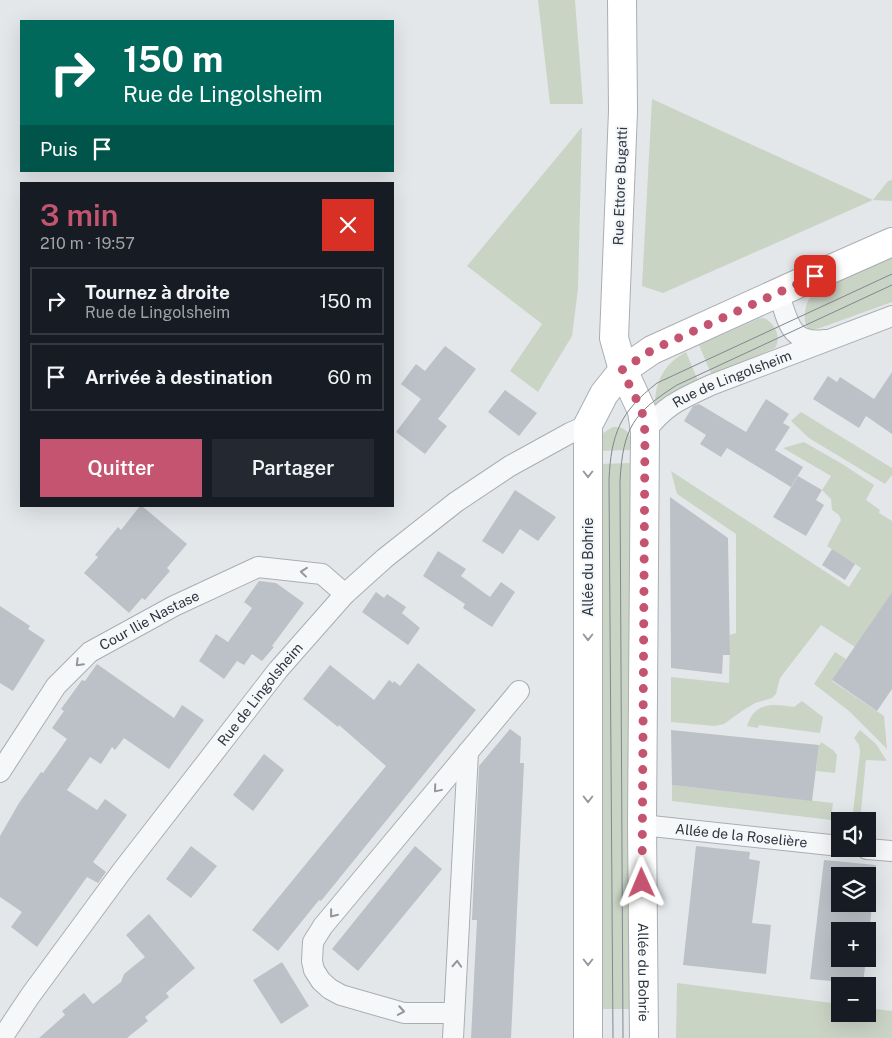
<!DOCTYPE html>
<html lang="fr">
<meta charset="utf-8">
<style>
body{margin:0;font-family:"Public Sans",sans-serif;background:#242831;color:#f1f3f6;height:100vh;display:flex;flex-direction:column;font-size:19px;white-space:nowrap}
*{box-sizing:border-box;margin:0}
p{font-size:16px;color:#9ea1a6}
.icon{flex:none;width:28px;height:28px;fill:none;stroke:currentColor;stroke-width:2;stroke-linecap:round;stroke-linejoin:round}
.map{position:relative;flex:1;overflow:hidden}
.details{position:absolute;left:20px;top:182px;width:374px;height:325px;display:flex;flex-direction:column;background:#171b24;border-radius:0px;box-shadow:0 5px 20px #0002}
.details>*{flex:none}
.banner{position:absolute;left:20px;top:20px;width:374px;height:152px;border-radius:0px;box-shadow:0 5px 20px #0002;background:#00695c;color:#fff;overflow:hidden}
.fabs{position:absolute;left:831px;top:812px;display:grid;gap:10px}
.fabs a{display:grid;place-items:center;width:45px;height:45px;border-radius:0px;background:#171b24;box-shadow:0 5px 20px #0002;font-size:25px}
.pin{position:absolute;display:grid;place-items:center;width:42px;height:42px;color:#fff;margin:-21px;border-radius:10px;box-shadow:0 2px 8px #0006}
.me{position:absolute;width:55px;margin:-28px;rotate:359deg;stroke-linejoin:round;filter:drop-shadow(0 0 4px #0008)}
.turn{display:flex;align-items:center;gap:18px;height:105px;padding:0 20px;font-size:22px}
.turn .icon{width:65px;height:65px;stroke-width:2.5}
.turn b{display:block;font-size:35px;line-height:42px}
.then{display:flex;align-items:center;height:48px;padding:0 20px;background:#0003;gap:10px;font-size:19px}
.round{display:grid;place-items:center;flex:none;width:52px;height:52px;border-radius:0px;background:#242831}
.summary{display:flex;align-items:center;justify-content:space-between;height:85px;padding:0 20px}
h1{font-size:30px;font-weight:600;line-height:38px;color:#c4546f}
.cta{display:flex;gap:10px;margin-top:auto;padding:10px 20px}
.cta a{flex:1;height:58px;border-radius:0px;background:#c4546f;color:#fff;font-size:20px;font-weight:600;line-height:58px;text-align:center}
.cta a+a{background:#242831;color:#f1f3f6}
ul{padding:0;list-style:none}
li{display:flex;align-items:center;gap:15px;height:68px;margin:0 10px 8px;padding:0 10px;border:2px solid #363941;border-radius:0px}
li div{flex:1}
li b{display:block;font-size:19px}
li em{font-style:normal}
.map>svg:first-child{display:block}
</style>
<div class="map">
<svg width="892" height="1038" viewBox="0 0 892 1038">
<rect width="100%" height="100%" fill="#e4e7ea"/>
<g fill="#cad4c5">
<path d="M 538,0 L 575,0 L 583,104 L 550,104 Z"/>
<path d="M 652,99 L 873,200 L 888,181 L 892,180 L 892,201 L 873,200 L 663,293 L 642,286 Z"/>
<path d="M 582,127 L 578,289 L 572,336 L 538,392 L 510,371 L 542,324 L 467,266 Z"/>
<path d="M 892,256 L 892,302 L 820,328 L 809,330 C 801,320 805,303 813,293 Z"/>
<path d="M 763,318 C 775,322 782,338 775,348 L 712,376 L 699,345 L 758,319 Z"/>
<path d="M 686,352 L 699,383 L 669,396 L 655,405 C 655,381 665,363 686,352 Z"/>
<path d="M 801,412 L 892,468 L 892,475 L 885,484 L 809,438 L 791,421 Z"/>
<path d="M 613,427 C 629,426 631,437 633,450 L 597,451 L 603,433 Z"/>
<path d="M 804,442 L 844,465 L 874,485 L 866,500 L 880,510 L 879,513 L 892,521 L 892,592 L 855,647 L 821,625 L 780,678 L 776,694 L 772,698 L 755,703 L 742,711 L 724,724 L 715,726 L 671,722 L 671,677 L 729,683 L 730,635 L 736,633 L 736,534 L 677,494 L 671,471 L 849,587 L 861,568 L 827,546 L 841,520 L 839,515 L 832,510 L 831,499 L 822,490 L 831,476 L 783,448 Z"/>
<path d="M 633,463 L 637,1009 L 597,1009 L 596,464 Z"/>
<path d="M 835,652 L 846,659 L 832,681 L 884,716 L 887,749 L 849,711 L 814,684 Z"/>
<path d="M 802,701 L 823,717 L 820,733 L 759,725 L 758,728 L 747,726 C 755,701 773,704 794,707 Z"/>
<path d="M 860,730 L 876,744 L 887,761 L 866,760 L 860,821 L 852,821 L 860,752 L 859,745 L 854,738 Z"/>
<path d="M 821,742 L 833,750 L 837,755 L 835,773 L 816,771 L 819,745 L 820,745 Z"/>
<path d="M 672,785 L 833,803 L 831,820 L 672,801 Z"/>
<path d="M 677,983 L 840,1004 L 840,1014 L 868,1014 L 868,1008 L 892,1011 L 892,1038 L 676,1038 Z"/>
</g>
<g fill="#bbc1c7" fill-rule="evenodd">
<path d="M 445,346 L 476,369 L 438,419 L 447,426 L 425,454 L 396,432 L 421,399 L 401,384 L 416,364 L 425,371 Z"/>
<path d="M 892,372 L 892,434 L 866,416 L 859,428 L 813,399 L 828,376 L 837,382 L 840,377 L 874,399 Z"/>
<path d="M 505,390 L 537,413 L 519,436 L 488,412 Z"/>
<path d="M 766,399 L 789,414 L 783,423 L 790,427 L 775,450 L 803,467 L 791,487 L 727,448 L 721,457 L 700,444 L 706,435 L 684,421 L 693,406 L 699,404 L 746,432 Z"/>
<path d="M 798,476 L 822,490 L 816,500 L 824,505 L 806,536 L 773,517 Z"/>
<path d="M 515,490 L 556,517 L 538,541 L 520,529 L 503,554 L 482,541 Z"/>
<path d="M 670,497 L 728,538 L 730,655 L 723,655 L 722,674 L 671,668 Z"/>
<path d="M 140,506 L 142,506 L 187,544 L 167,568 L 170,571 L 157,586 L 145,600 L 142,598 L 129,613 L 84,573 L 98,557 L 95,555 L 118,527 L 121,530 Z"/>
<path d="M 832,549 L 855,564 L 845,580 L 822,565 Z"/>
<path d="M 438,551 L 466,569 L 461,576 L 490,597 L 501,582 L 515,592 L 492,627 L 463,608 L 465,604 L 423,576 Z"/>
<path d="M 259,581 L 276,583 L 304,603 L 272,646 L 274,647 L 262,661 L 252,654 L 244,665 L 237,661 L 224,679 L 199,661 L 216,634 L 228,642 L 252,608 L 244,602 Z"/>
<path d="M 376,592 L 384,598 L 387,594 L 406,607 L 402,613 L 420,628 L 408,645 L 362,612 Z"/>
<path d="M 892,592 L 892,689 L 877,711 L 832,680 Z"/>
<path d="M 0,606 L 30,626 L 28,629 L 45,640 L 13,691 L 0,683 Z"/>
<path d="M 418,663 L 476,710 L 321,901 L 319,900 L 278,951 L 252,930 L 386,766 L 339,725 L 338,727 L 303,699 L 330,665 L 374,700 L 389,680 L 393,683 L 394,681 L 400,686 Z"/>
<path d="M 97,664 L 174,718 L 182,705 L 204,720 L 169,769 L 124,738 L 115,750 L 112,747 L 101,764 L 90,757 L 67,790 L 97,810 L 105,799 L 127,815 L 93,862 L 106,872 L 98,883 L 87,877 L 37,947 L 11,927 L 22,912 L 0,897 L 0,836 L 19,803 L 41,772 L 43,773 L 67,739 L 52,728 L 64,711 L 61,709 L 82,680 L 85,681 Z"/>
<path d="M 510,729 L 521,737 L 520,763 L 524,763 L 511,1038 L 471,1038 L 477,920 L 472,920 L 479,766 Z"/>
<path d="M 671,730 L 819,745 L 812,801 L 672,785 Z"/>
<path d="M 264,754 L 284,770 L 253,811 L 233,795 Z"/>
<path d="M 191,846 L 217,866 L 191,898 L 166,879 Z"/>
<path d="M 415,846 L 442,869 L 358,971 L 332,949 Z"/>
<path d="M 696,846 L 750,852 L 749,859 L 760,861 L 752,923 L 771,925 L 766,974 L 683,965 Z"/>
<path d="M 824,860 L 876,865 L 868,946 L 868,931 L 840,931 L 840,959 L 866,959 L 863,984 L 810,979 ZM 840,876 L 868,876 L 868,904 L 840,904 Z"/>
<path d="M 149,914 L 195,968 L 166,993 L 169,997 L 145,1017 L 148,1021 L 127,1038 L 39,1038 L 65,1015 L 62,1011 L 84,993 L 93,1004 L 121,982 L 124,974 L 145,957 L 126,935 Z"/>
<path d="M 282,962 L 309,1006 L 281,1024 L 253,980 Z"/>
</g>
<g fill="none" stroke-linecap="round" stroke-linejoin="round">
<g stroke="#a9aeb4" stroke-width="22">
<g id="street">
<path d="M 778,292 C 788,320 789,345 825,340"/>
<path id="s1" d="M 645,432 C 665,405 681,399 711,385 L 892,316"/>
<path id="s2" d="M 0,772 L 56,686 L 90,652 L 174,606 L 258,567 L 322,574 L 345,594"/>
<path id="s3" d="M 642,825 L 840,846"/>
<path d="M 867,849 L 892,851"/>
<path d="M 454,1013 L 404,1013 L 341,995 L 330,989 L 321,981 L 314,970 L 312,961 L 313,942 L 323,926 L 519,691"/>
<path id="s4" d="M 2,1038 L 30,996 L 122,871 L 278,670 L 345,594 L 385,558 L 456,502 L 510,466 L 570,433 L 588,425"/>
<path d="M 453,1038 L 468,752"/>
</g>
</g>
<g stroke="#a9aeb4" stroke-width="30">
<g id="secondary">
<path id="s5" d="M 622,0 L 623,111 L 614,338 L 623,370 L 642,411 L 645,432 L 642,825 L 644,1038"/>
<path d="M 588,1038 L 588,425 L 604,394 L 623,370 L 652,350 L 815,276 L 892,242"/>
</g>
</g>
<use href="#street" stroke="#f6f7f9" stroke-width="20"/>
<use href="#secondary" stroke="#fff" stroke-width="28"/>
<g stroke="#7e8893" stroke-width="1">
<path d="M 613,1038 L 609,480 C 611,434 620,412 657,383 L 892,274"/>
<path d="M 623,1038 L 620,481 C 623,428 633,413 677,385 L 892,285"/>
</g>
</g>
<defs><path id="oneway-chevron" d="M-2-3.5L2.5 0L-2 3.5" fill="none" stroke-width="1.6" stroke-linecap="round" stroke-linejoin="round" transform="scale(1.25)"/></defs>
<g stroke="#969aa0">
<use href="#oneway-chevron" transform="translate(588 474) rotate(90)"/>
<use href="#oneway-chevron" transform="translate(588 637) rotate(90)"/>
<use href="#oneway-chevron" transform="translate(588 799) rotate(90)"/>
<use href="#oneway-chevron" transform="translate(588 962) rotate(90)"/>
</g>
<g stroke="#92969d">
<use href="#oneway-chevron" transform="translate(304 572) rotate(-174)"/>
<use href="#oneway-chevron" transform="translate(79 663) rotate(135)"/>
<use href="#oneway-chevron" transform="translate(437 789) rotate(130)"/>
<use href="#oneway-chevron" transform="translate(333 914) rotate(129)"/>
<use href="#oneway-chevron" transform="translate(457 964) rotate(-87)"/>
<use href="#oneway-chevron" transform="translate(401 1011) rotate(10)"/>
</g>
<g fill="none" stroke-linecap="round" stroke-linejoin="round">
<path stroke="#c4546f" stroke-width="9" stroke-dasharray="0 16.2" d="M 642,883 L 645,432 L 642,411 L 622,370 L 652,350 L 815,276"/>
</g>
<g text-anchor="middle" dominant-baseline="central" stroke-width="4" stroke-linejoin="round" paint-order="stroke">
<g font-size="14" fill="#2d3641" stroke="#f3f6f8">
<text transform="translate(620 186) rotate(-88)">Rue Ettore Bugatti</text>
<text stroke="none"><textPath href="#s1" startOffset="104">Rue de Lingolsheim</textPath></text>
<text transform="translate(588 567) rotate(-90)">Allée du Bohrie</text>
<text stroke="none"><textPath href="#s2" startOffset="218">Cour Ilie Nastase</textPath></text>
<text stroke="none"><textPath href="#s4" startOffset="430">Rue de Lingolsheim</textPath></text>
<text stroke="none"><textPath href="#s3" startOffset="100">Allée de la Roselière</textPath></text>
<text stroke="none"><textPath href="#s5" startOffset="978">Allée du Bohrie</textPath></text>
</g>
</g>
</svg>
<div class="fabs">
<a><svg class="icon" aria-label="sound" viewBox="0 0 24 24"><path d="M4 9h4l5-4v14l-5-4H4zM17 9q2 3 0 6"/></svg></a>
<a><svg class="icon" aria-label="layers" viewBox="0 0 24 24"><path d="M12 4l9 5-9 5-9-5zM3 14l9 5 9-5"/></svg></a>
<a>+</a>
<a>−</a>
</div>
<div class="pin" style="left:815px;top:276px;background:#d93025"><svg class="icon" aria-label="arrive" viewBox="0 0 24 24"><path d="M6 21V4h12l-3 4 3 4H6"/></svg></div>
<svg class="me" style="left:642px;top:883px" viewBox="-20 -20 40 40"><path d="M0-17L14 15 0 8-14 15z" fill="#c4546f" stroke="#fff" stroke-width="4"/></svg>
<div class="banner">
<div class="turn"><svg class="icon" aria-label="right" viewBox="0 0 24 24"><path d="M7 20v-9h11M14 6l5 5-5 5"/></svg><div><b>150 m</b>Rue de Lingolsheim</div></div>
<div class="then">Puis<svg class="icon" aria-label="arrive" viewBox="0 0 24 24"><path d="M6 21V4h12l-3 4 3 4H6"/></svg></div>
</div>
<section class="details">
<div class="summary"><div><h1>3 min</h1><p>210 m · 19:57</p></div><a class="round" style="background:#d93025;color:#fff"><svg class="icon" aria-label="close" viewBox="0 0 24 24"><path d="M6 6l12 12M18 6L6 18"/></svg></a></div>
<ul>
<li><svg class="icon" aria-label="right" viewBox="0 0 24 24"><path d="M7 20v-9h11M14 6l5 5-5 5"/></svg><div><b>Tournez à droite</b><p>Rue de Lingolsheim</p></div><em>150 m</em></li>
<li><svg class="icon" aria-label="arrive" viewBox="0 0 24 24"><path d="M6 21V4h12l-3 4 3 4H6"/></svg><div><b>Arrivée à destination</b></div><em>60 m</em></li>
</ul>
<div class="cta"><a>Quitter</a><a>Partager</a></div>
</section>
</div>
